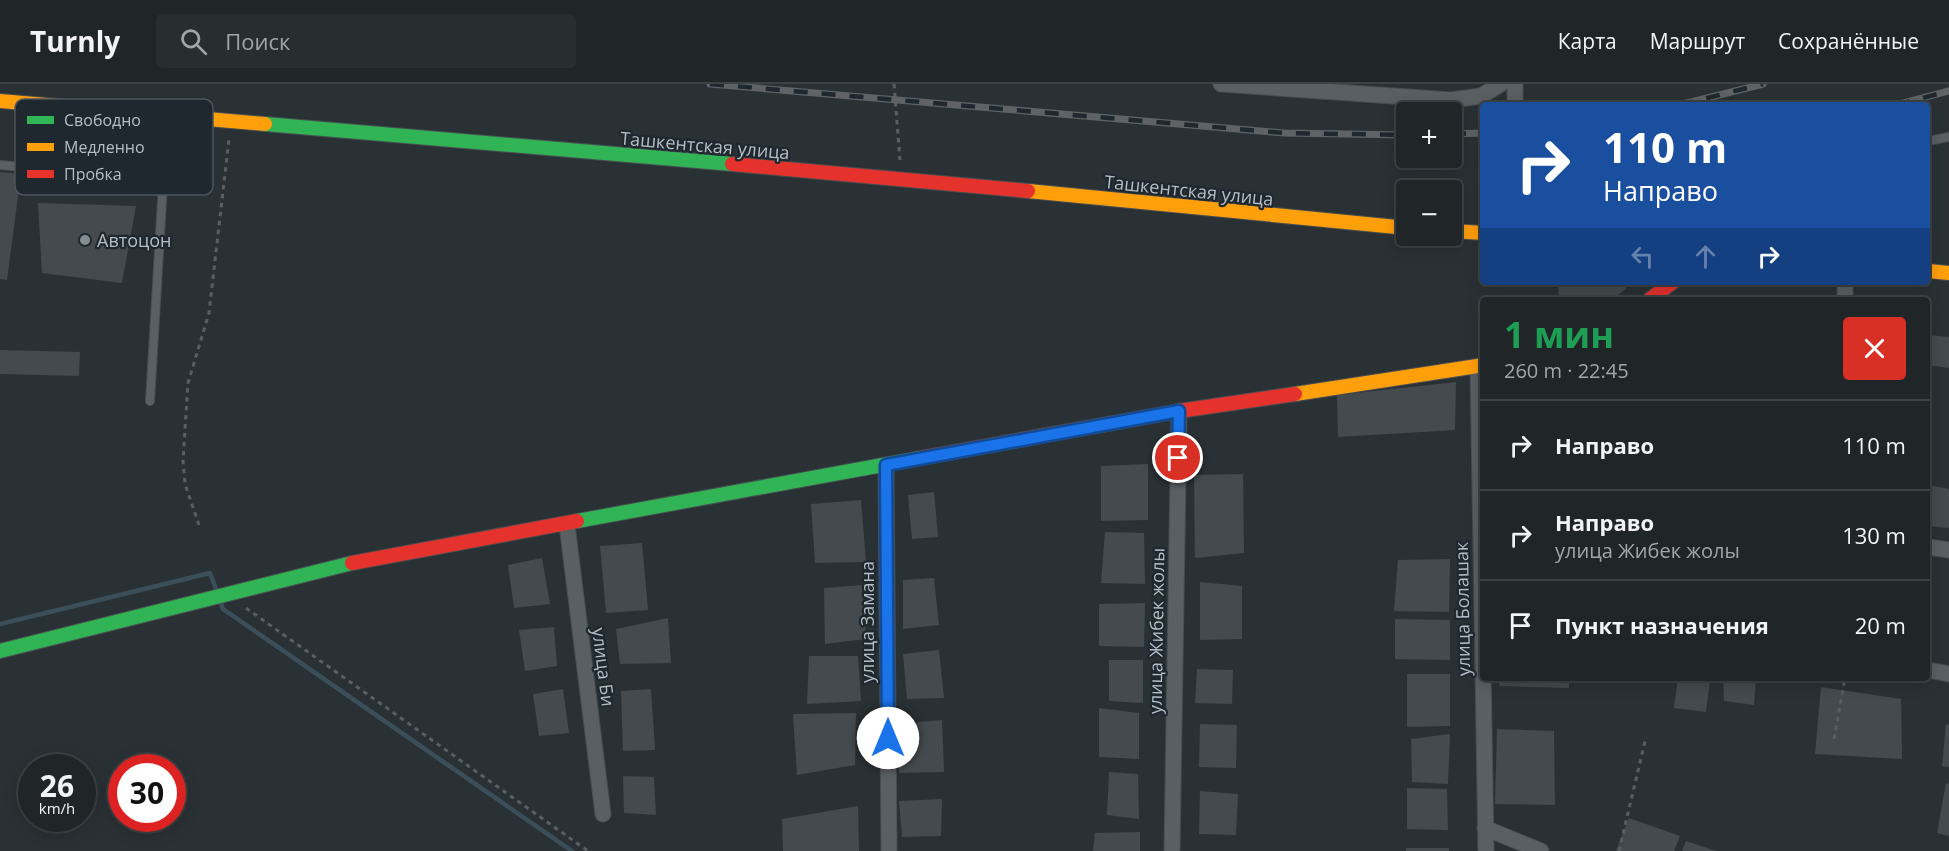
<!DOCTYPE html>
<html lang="ru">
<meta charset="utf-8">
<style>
body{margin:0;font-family:"Open Sans",sans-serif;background:#282d30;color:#f1f3f6;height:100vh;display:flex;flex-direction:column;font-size:22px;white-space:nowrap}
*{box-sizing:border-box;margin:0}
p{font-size:20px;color:#a2a5a8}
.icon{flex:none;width:33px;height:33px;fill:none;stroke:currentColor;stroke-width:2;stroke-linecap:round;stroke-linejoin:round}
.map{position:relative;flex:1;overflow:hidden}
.details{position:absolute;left:1480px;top:213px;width:450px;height:384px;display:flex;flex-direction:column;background:#202528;border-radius:6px;box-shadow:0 3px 15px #0003,0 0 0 2px #3d4245}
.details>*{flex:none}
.banner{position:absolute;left:1480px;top:18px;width:450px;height:183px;border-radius:6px;box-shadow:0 3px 15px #0003,0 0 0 2px #3d4245;background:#1a4fa0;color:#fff;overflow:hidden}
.controls{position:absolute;left:1396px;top:18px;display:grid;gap:12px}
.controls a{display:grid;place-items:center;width:66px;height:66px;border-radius:6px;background:#202528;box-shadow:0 3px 15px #0003,0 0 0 2px #3d4245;font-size:30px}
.speed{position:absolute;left:18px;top:670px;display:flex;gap:12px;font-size:30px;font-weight:700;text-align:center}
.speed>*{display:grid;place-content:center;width:78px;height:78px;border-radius:50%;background:#202528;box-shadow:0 3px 15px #0003,0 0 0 2px #3d4245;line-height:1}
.speed small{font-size:15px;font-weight:400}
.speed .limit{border:9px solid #d22;background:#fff;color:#111}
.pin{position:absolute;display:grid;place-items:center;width:51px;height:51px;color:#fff;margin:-26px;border:3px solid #fff;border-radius:50%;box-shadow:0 2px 6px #0007}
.me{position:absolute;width:66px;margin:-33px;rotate:0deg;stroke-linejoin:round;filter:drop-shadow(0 0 4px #0008)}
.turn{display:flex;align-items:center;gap:21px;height:126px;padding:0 24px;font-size:27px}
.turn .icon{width:78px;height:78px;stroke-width:2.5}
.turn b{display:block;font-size:42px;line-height:51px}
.lanes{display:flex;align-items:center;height:57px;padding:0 24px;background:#0003;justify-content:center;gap:30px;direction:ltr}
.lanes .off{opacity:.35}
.round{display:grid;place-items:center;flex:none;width:63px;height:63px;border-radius:6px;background:#282d30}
.summary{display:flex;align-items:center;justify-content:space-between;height:102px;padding:0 24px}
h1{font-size:36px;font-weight:700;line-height:45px;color:#1e9e55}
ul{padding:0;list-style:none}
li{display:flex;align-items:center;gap:18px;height:90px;padding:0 24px;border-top:2px solid #3d4245}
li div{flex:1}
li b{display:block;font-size:22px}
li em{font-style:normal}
header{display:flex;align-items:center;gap:36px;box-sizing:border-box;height:84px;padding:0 30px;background:#202528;border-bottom:2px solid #3d4245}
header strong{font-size:28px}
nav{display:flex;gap:33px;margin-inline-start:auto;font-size:21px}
.search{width:420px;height:54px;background:#282d30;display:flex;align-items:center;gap:15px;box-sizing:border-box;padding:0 21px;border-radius:6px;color:#a2a5a8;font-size:22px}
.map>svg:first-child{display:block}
</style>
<header>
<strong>Turnly</strong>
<div class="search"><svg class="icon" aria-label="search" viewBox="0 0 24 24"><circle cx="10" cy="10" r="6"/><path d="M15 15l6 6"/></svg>Поиск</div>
<nav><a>Карта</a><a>Маршрут</a><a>Сохранённые</a></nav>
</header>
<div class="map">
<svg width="1949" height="767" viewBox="0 0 1949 767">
<rect width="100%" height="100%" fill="#2a3135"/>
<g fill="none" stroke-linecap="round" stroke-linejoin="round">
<g stroke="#3b4f5b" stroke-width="4.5">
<path d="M 220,516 L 223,525 L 572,767"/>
<path d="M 0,540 L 210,489 L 216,505"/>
</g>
</g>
<g fill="#444a4d">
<path d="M 0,88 L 21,90 L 7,196 L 0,195 Z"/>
<path d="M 38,119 L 136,122 L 122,199 L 42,189 Z"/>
<path d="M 1558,198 L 1627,198 L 1626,205 L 1611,216 L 1559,216 Z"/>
<path d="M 1928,251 L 1949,253 L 1949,284 L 1928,281 Z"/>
<path d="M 0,266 L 80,268 L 79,292 L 0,290 Z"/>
<path d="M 1456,298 L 1455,346 L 1338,353 L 1337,311 Z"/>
<path d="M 1148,380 L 1148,436 L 1101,437 L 1101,382 Z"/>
<path d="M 1243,390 L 1244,469 L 1195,474 L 1194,391 Z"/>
<path d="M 1928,401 L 1949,405 L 1949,444 L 1928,442 Z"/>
<path d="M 934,408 L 938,453 L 912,455 L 908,411 Z"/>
<path d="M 861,416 L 866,478 L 815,479 L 811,420 Z"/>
<path d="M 1105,448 L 1144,449 L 1145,500 L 1101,499 Z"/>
<path d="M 642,459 L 648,526 L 606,529 L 600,462 Z"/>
<path d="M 542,474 L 550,520 L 514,524 L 508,481 Z"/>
<path d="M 1450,475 L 1449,528 L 1394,527 L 1398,476 Z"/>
<path d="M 934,494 L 939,541 L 903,545 L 903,496 Z"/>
<path d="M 1200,498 L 1242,502 L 1242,555 L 1200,556 Z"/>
<path d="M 862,501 L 866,555 L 825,560 L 824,504 Z"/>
<path d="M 1145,519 L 1144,563 L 1099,562 L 1099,520 Z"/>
<path d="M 668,534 L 671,579 L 620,580 L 616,545 Z"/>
<path d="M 1395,535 L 1450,536 L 1450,576 L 1395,575 Z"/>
<path d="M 554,543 L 557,582 L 525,587 L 519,546 Z"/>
<path d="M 939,566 L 944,614 L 907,615 L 903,570 Z"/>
<path d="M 809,572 L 858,572 L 861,617 L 807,620 Z"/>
<path d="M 1109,576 L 1143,576 L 1143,619 L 1109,617 Z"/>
<path d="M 1197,585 L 1233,586 L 1232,620 L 1195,619 Z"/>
<path d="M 1407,590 L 1450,590 L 1450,642 L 1407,643 Z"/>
<path d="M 1500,594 L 1569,594 L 1569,604 L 1499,602 Z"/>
<path d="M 1678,594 L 1710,596 L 1706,628 L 1674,624 Z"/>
<path d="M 1723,594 L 1756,594 L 1754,621 L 1724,617 Z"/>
<path d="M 1821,603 L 1901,615 L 1902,675 L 1815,670 Z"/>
<path d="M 563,605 L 569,649 L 539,652 L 533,610 Z"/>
<path d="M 651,605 L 655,666 L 623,667 L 621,607 Z"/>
<path d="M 1099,624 L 1139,629 L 1139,675 L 1099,673 Z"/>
<path d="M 856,629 L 855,681 L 797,691 L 793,630 Z"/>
<path d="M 942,636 L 944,688 L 899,689 L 895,640 Z"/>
<path d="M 1200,640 L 1237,641 L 1236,684 L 1199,683 Z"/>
<path d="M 1946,640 L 1949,641 L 1949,683 L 1942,682 Z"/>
<path d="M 1497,645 L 1554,647 L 1555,721 L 1495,720 Z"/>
<path d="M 1450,650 L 1448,700 L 1412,698 L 1411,655 Z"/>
<path d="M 1109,688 L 1138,690 L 1139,735 L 1107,731 Z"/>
<path d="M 623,692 L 654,693 L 656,731 L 624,729 Z"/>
<path d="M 1946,699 L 1949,700 L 1949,752 L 1937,749 Z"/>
<path d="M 1407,704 L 1447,705 L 1448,746 L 1407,745 Z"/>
<path d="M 1200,707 L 1238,710 L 1236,751 L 1199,750 Z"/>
<path d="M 942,715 L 941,752 L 902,753 L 899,717 Z"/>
<path d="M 858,722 L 859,767 L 783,767 L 782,735 Z"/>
<path d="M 1629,734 L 1680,752 L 1674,767 L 1616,767 Z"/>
<path d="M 1140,748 L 1140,767 L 1093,767 L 1095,749 Z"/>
<path d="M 1686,757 L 1716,767 L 1682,767 Z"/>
<rect x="1406" y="764" width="43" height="3"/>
</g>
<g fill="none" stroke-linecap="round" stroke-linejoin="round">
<g stroke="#484d50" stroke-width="10">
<g id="lane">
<path d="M 1928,57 L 1949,53"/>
<path d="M 0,81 L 163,96"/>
<path d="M 150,317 L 167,34"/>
</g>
</g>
<g stroke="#484d50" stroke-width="17">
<g id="street">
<path d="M 1221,0 L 1451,16 L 1481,12 L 1501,0"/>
<path d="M 1515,0 L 1515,21"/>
<path d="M 1845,198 L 1845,216"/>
<path d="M 1478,282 L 1486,767"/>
<path d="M 886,381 L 889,767"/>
<path d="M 567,441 L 603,730"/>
<path d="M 1928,463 L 1949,466"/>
<path d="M 1928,586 L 1949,590"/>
<path d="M 1485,744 L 1541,767"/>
<path d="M 1172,767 L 1179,327"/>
</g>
</g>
<g stroke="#484d50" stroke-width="16">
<g id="fast">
<path d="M 265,40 L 732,80"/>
<path d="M 577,437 L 921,374"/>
<path d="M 0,567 L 352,479"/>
</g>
</g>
<g stroke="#484d50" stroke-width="16">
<g id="slow">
<path d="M 0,17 L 265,40"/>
<path d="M 1028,107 L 1407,144"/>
<path d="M 1452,147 L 1484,149"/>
<path d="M 1928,187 L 1949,189"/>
<path d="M 1295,310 L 1484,281"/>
</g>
</g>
<g stroke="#484d50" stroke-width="16">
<g id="jam">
<path d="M 732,80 L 1028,107"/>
<path d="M 1649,216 L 1673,198"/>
<path d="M 921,374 L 1179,327 L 1295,310"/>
<path d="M 352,479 L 577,437"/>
</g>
</g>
<g stroke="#595e62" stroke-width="3" stroke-dasharray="4.5 4.5" stroke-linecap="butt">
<path d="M 894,0 L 900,76"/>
<path d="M 199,441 L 185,400 L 183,377 L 188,299 L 209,229 L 229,55"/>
<path d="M 246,524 L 588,767"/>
<path d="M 1834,655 L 1845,594"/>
<path d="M 1619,767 L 1646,653"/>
</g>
<use href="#lane" stroke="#5a5f63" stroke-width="8"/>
<use href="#street" stroke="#5a5f63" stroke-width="15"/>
<use href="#fast" stroke="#30b455" stroke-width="14"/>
<use href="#slow" stroke="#ff9f0a" stroke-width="14"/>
<use href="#jam" stroke="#e5322d" stroke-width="14"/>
<g stroke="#5f6366" stroke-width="7">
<g id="rail">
<path d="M 710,0 L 1284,49 L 1407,51"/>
<path d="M 1679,21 L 1763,0"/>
<path d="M 1896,21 L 1949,7"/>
<path d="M 1452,50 L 1484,49"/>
</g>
</g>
<use href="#rail" stroke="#1e282e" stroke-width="4.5" stroke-dasharray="14" stroke-linecap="butt"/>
</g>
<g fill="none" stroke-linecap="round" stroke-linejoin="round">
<g stroke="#114b97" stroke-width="15">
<path id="route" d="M 888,654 L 886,381 L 1179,327 L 1178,374"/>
</g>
<use href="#route" stroke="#1a73e8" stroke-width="10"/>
</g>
<circle fill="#848d93" stroke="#1e282e" stroke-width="2" cx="85" cy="156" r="6"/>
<g text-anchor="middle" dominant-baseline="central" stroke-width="4.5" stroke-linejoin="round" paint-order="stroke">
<g font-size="18" fill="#b5bec5" stroke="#1e282e">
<text transform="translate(705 61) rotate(5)">Ташкентская улица</text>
<text transform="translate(1189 106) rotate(6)">Ташкентская улица</text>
<text transform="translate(1462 525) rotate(-91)">улица Болашак</text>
<text transform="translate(867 538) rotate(-90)">улица Замана</text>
<text transform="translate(1156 547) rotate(-89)">улица Жибек жолы</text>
<text transform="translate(604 583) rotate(83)">улица Би</text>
</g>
<g font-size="18" fill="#b5bec5" stroke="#1e282e" text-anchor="start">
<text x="97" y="156">Автоцон</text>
</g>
</g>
<rect x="15" y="15" width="198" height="96" rx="9" fill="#1e282e" stroke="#4b555b" stroke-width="1.5"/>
<rect x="27" y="32" width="27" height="8" fill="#30b455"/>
<rect x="27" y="59" width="27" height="8" fill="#ff9f0a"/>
<rect x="27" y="86" width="27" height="8" fill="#e5322d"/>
<g font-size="16" fill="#b5bec5">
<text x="64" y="42">Свободно</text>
<text x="64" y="69">Медленно</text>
<text x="64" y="96">Пробка</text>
</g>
</svg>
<div class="controls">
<a>+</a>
<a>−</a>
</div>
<div class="speed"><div>26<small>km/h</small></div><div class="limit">30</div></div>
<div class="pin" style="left:1178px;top:374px;background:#d93025"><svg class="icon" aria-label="arrive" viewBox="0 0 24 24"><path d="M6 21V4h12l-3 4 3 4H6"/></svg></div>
<svg class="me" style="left:888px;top:654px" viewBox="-20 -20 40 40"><circle r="19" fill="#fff"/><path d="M0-13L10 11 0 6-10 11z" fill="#1a73e8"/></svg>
<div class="banner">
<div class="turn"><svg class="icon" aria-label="right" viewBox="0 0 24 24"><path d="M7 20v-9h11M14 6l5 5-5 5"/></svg><div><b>110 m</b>Направо</div></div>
<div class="lanes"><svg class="icon off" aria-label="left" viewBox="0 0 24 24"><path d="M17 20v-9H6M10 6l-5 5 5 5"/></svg><svg class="icon off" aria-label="ahead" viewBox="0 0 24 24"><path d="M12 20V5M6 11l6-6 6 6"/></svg><svg class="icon" aria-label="right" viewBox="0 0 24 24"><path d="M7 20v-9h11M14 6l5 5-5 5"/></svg></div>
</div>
<section class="details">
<div class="summary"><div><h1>1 мин</h1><p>260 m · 22:45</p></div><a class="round" style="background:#d93025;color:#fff"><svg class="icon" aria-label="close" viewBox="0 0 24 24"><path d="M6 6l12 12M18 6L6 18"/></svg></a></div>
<ul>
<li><svg class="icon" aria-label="right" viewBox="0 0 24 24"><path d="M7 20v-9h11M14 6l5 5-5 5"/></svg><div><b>Направо</b></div><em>110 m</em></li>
<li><svg class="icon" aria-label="right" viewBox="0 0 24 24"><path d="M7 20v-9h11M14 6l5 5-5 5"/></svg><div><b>Направо</b><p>улица Жибек жолы</p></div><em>130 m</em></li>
<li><svg class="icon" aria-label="arrive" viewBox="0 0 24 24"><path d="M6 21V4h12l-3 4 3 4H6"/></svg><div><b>Пункт назначения</b></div><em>20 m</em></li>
</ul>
</section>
</div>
